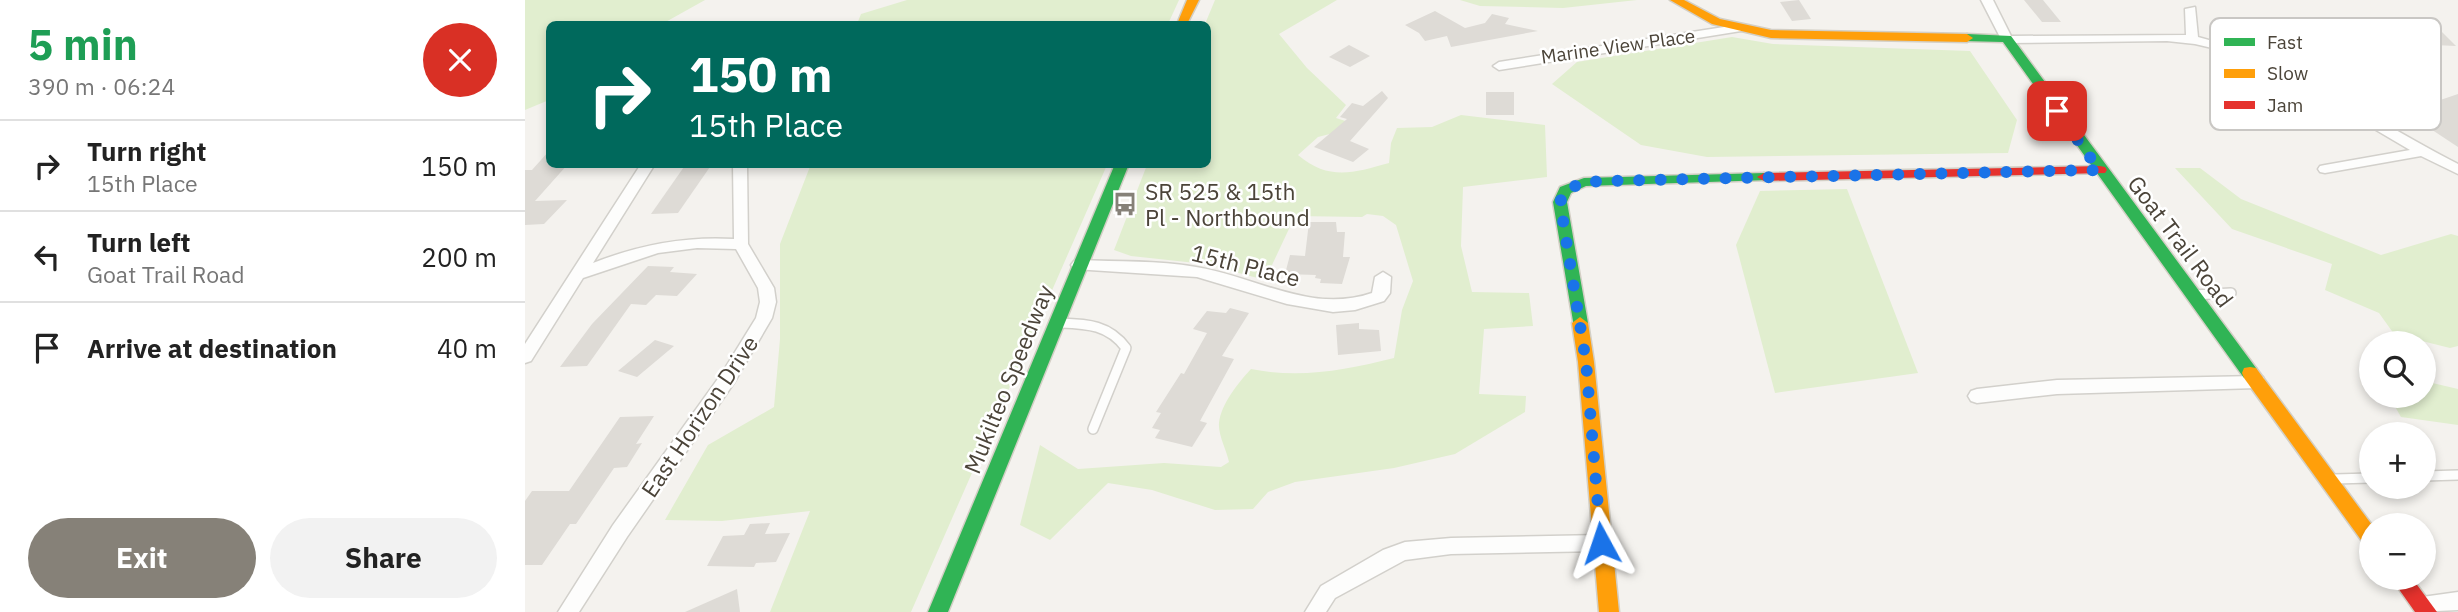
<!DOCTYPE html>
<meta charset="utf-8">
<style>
body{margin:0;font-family:"IBM Plex Sans",sans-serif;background:#f2f2f2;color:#222;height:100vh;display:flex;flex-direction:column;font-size:26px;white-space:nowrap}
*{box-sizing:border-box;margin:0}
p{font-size:23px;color:#767676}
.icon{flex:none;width:38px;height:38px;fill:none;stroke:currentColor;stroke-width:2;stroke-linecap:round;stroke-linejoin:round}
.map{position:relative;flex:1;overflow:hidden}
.details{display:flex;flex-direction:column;background:#fff;width:525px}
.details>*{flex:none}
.hud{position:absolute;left:21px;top:21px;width:665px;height:147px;border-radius:10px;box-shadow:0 4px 10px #0003;background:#00695c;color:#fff;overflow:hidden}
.fabs{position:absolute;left:1834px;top:331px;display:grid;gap:14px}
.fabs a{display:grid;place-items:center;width:77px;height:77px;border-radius:50%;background:#fff;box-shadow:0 4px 10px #0003;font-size:35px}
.pin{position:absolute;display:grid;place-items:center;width:60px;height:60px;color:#fff;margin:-30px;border-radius:14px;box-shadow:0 4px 10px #0006}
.me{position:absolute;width:77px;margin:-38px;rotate:355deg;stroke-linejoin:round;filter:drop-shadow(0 0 5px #0008)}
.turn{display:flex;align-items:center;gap:24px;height:147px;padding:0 28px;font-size:32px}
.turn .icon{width:91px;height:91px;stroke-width:2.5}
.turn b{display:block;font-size:49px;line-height:60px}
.round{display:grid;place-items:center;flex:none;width:74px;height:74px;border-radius:37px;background:#f2f2f2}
.overview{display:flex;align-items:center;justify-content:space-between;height:119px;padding:0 28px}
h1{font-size:42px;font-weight:700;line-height:52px;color:#1e9e55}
.action{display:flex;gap:14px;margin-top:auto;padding:14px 28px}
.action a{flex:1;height:80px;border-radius:42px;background:#868178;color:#fff;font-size:28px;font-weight:700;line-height:80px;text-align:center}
.action a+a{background:#f2f2f2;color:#222}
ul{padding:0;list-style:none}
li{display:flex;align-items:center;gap:21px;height:91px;padding:0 28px;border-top:2px solid #e0e0e0}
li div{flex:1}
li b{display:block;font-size:26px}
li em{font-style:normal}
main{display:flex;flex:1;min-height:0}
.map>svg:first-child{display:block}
</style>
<main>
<section class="details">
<div class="overview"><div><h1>5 min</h1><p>390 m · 06:24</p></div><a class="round" style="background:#d93025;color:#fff"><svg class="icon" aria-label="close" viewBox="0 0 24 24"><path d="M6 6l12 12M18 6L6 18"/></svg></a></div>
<ul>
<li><svg class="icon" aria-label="right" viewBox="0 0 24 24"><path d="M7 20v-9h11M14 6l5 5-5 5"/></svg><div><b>Turn right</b><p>15th Place</p></div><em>150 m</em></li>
<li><svg class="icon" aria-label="left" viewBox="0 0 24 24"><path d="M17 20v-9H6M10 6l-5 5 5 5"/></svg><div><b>Turn left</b><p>Goat Trail Road</p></div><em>200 m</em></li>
<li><svg class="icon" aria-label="arrive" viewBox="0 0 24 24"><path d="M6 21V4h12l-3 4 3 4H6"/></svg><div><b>Arrive at destination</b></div><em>40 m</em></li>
</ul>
<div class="action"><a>Exit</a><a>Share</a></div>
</section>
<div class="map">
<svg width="1933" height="612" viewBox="0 0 1933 612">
<rect width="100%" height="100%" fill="#f4f2ee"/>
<g fill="#e1eecf">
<path d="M 0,0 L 180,0 L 137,24 L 24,24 L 24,100 L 0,110 Z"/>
<path d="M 382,0 L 654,0 L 643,24 L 332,24 L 336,14 Z"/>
<path d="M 690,0 L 812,0 L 754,34 L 782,68 L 821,105 L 811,118 L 836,126 L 793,137 L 773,155 C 804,181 828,173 864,163 L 866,143 L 872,128 L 907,127 L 936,115 L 1020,125 L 1022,177 L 938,187 L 936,246 L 947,292 L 1004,293 L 1008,326 L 959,329 L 954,394 L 1001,396 L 1000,412 L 930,454 L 869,468 L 770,482 L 743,492 L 728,509 L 690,510 L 627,490 L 583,483 L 525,540 L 495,525 L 515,445 L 553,469 L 639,463 L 696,467 L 704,462 C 702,451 693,435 694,423 C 696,404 713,383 726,369 C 775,379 821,370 869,358 L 877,310 L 888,281 L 871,225 L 858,216 L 842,214 L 837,217 L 770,216 L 740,280 L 680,264 L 606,256 L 589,250 L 622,165 L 682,164 L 682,24 L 680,24 Z"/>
<path d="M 935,0 L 1112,0 L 1038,8 L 955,6 Z"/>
<path d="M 1207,37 L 1248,44 L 1445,51 L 1492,120 L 1483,153 L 1182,157 L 1116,145 L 1027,84 L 1052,62 Z"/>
<path d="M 286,164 L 582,165 L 386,612 L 245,612 L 285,511 L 197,521 L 140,520 L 183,445 L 249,407 L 255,339 L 255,244 Z"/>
<path d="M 1650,168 L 1675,168 L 1716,199 L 1856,255 L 1926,234 L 1933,236 L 1933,346 L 1925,348 L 1869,334 L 1854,313 L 1800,290 L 1807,264 L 1707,229 Z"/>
<path d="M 1322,189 L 1393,373 L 1250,393 L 1211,245 L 1235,191 Z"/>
<path d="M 1899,381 L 1933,389 L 1933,425 L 1876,417 L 1864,396 L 1899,396 Z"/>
</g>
<g fill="#dedbd6">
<path d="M 1274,0 L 1286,19 L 1267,21 L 1255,2 Z"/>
<path d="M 1499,0 L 1518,0 L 1536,22 L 1517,22 Z"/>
<path d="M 910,11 L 940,28 L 960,23 L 967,14 L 984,18 L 980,24 L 1013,31 L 926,47 L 922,36 L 900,41 L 894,33 L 880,25 Z"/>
<path d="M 1893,29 L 1915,30 L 1931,46 L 1909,45 Z"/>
<path d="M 824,45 L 845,56 L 825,67 L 804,57 Z"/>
<path d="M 857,91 L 863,98 L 825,141 L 844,149 L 828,162 L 789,147 L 822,119 L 815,117 L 827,103 L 838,106 Z"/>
<rect x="961" y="92" width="28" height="23"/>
<path d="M 1933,94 L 1933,147 L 1880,112 Z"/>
<path d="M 24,151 L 24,164 L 43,164 L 10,201 L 42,200 L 19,224 L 0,225 L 0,170 L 7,170 Z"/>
<path d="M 161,164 L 187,164 L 153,213 L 126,214 Z"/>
<path d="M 784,222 L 811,222 L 812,232 L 820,232 L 818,257 L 825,257 L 817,284 L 795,283 L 796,279 L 790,278 L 791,275 L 760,274 L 765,255 L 780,256 Z"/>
<path d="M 123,266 L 149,267 L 145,272 L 172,274 L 152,296 L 131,295 L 121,305 L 106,304 L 62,366 L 35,367 L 67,324 Z"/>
<path d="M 705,308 L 724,313 L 697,356 L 709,359 L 675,421 L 682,423 L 667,447 L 630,438 L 635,430 L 627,428 L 636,413 L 631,412 L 656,373 L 659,374 L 682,333 L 668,329 L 682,311 L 701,313 Z"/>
<path d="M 834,323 L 834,329 L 854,330 L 856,351 L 813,355 L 811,325 Z"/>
<path d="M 130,340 L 149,346 L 112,377 L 93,371 Z"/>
<path d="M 129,416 L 111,444 L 117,443 L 102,467 L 89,468 L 51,524 L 45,524 L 17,565 L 0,565 L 0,501 L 7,491 L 44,491 L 95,417 Z"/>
<path d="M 245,523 L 240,534 L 265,533 L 251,562 L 231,563 L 229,567 L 182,566 L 198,536 L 219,535 L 225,524 Z"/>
<path d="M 212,589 L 215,612 L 160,612 Z"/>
</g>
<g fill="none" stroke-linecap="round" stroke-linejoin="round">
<g stroke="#d2d0cb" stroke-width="12">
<g id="lane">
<path d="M 1668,295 L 1706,293"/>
<path d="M 536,323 C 563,324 584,325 601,348 L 568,429"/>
<path d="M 1899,476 L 1933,475"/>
<path d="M 1809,479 L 1846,478"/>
</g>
</g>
<g stroke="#d2d0cb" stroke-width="3">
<g id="street">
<path d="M 1456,0 L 1468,0 L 1486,36 L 1661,35 L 1660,9 L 1670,7 L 1673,37 C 1769,61 1846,120 1933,164 L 1933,174 L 1896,156 L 1800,173 L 1795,172 L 1793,169 L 1795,166 L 1800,165 L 1885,150 L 1766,80 L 1700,51 L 1670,44 L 1642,41 L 1482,43 L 1476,39 Z"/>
<path d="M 1212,25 L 1218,29 L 1216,31 L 974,70 L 968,66 L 974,62 Z"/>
<path d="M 116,164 L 130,164 L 68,263 C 114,245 159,236 209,239 L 208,164 L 222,164 L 223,244 L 249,288 L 251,302 L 247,318 L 209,383 L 102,537 L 54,612 L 33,612 L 88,525 L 197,373 L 231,318 L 235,302 L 233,288 L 211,249 L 172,248 L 133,253 L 58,278 L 6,361 L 0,363 L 0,344 Z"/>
<path d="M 554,260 C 593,262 633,260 671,267 C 732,277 786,314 847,293 L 850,277 L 858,272 L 866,277 L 865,293 L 859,301 L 830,310 L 808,312 L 762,304 L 672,277 L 549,269 L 546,265 L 549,261 Z"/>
<path d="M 1732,376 L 1738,377 L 1740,382 L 1738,387 L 1732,388 L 1532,394 L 1452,403 L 1446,401 L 1443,396 L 1446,391 L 1452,389 L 1532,380 Z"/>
<path d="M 1076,535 L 1083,537 L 1086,543 L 1083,549 L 1076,551 L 926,554 L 880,560 L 810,598 L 801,612 L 780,612 L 796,586 L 858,550 L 880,542 L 926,538 Z"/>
<path d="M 1933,592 L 1933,610 L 1891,612 L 1887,605 L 1890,598 Z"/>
</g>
</g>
<g stroke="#d3cfc5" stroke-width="3">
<g id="fast">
<path d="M 1442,34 L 1486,36 L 1731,368 L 1733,373 L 1731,378 L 1719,378 L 1478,42 L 1438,41 L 1436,38 Z"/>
<path d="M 590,164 L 604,164 L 423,612 L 403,612 Z"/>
<path d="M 1239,173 L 1246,177 L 1244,180 L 1061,186 L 1046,193 L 1042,202 L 1063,323 L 1061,327 L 1049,327 L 1028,202 L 1035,187 L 1059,178 Z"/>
</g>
</g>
<g stroke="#d3cfc5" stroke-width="3">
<g id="slow">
<path d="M 662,0 L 674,0 L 662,24 L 652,24 Z"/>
<path d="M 1145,0 L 1159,0 L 1195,19 L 1246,30 L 1442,34 L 1448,38 L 1442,42 L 1246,38 L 1187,24 Z"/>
<path d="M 1055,317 L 1063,323 L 1069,362 L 1094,612 L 1074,612 L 1053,362 L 1047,323 Z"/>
<path d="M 1725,367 L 1731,368 L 1847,525 L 1846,546 L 1839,544 L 1719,378 L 1717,373 L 1719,368 Z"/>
</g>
</g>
<g stroke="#d3cfc5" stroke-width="3">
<g id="jam">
<path d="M 1575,166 L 1580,167 L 1582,170 L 1580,173 L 1239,181 L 1232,177 L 1239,173 Z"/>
<path d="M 1866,578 L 1887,578 L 1912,612 L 1890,612 Z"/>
</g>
</g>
<use href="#lane" stroke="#fdfdfc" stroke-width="9"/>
<use href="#street" fill="#fdfdfc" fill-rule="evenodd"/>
<use href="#fast" fill="#30b455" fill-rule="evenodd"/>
<use href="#slow" fill="#ff9f0a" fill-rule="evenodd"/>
<use href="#jam" fill="#e5322d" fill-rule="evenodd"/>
</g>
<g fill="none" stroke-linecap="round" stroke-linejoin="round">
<path stroke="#1a73e8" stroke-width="12" stroke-dasharray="0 21.6" d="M 1076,543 L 1061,362 L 1035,202 L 1041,190 L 1059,182 L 1079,181 L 1574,170 L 1532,111"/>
</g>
<defs>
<g id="bus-bare" transform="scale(1.89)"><path d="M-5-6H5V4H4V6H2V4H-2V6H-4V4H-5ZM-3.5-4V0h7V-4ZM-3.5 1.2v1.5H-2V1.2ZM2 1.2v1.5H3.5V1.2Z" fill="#868178" stroke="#fff" stroke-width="2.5" paint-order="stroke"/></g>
</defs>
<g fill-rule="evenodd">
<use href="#bus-bare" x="600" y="204"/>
</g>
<g text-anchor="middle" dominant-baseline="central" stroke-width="5" stroke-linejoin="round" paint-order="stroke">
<g font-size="19" fill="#4b4439" stroke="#fff">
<text transform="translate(1093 46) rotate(-8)">Marine View Place</text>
</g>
<g font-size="23" fill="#4b4439" stroke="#fff" text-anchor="start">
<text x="620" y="191">SR 525 &amp; 15th<tspan x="620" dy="26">Pl - Northbound</tspan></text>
</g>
<g font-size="23" fill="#4b4439" stroke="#fff">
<text transform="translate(1656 241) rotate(53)">Goat Trail Road</text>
<text transform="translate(721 265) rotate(14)">15th Place</text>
<text transform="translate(483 379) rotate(-68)">Mukilteo Speedway</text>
<text transform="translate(174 416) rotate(-56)">East Horizon Drive</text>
</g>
</g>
<rect x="1685" y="18" width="231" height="112" rx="10" fill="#fff" stroke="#c9c7c4" stroke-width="2"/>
<rect x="1699" y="38" width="31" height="8" fill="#30b455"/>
<rect x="1699" y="69" width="31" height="9" fill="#ff9f0a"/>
<rect x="1699" y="101" width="31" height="8" fill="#e5322d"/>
<g font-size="19" fill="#4b4439">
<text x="1742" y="49">Fast</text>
<text x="1742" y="80">Slow</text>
<text x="1742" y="112">Jam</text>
</g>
</svg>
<div class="fabs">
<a><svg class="icon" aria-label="search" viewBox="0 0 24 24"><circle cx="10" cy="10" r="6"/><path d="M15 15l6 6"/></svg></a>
<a>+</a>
<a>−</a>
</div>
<div class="pin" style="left:1532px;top:111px;background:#d93025"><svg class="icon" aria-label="arrive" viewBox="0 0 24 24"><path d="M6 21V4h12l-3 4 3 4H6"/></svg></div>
<svg class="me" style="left:1076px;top:543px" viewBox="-20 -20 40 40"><path d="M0-17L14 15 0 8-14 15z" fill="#1a73e8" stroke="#fff" stroke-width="4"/></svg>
<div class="hud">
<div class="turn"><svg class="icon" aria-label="right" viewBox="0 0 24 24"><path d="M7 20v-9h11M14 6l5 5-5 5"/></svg><div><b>150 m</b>15th Place</div></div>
</div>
</div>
</main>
